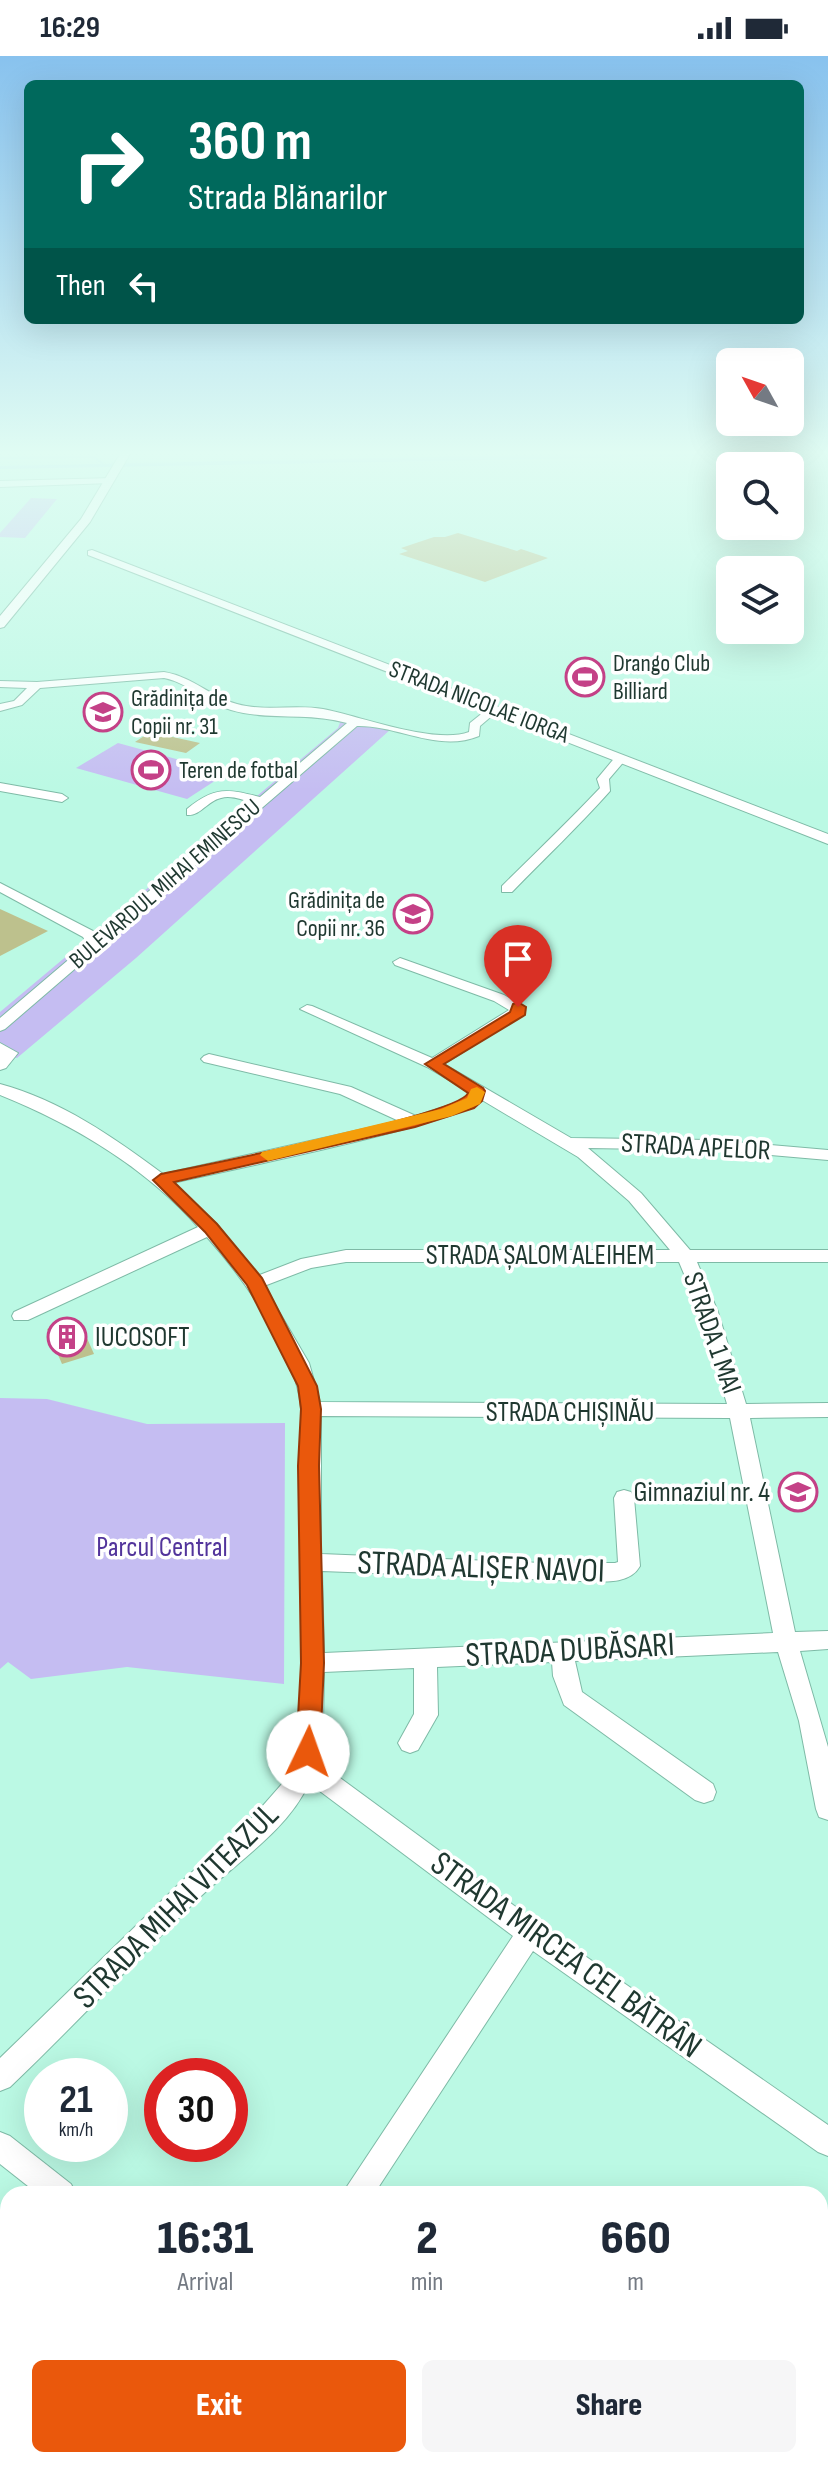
<!DOCTYPE html>
<meta charset="utf-8">
<style>
body{margin:0;font-family:"Sofia Sans Condensed",sans-serif;background:#f6f6f7;color:#1f2937;height:100vh;display:flex;flex-direction:column;font-size:30px;white-space:nowrap}
*{box-sizing:border-box;margin:0}
p{font-size:26px;color:#747a83}
.icon{flex:none;width:44px;height:44px;fill:none;stroke:currentColor;stroke-width:2;stroke-linecap:round;stroke-linejoin:round}
.map{position:relative;flex:1;overflow:hidden}
.drawer{position:absolute;left:0px;top:2130px;width:828px;height:282px;display:flex;flex-direction:column;background:#fff;border-radius:24px 24px 0 0;box-shadow:0 8px 32px #0002}
.drawer>*{flex:none}
.banner{position:absolute;left:24px;top:24px;width:780px;height:244px;border-radius:12px;box-shadow:0 8px 32px #0002;background:#00695c;color:#fff;overflow:hidden}
.needle{width:52px;rotate:310deg}
.tools{position:absolute;left:716px;top:292px;display:grid;gap:16px}
.tools a{display:grid;place-items:center;width:88px;height:88px;border-radius:12px;background:#fff;box-shadow:0 8px 32px #0002;font-size:40px}
.speed{position:absolute;left:24px;top:2002px;display:flex;gap:16px;font-size:40px;font-weight:700;text-align:center}
.speed>*{display:grid;place-content:center;width:104px;height:104px;border-radius:50%;background:#fff;box-shadow:0 8px 32px #0002;line-height:1}
.speed small{font-size:20px;font-weight:400}
.speed .limit{border:12px solid #d22;background:#fff;color:#111}
.pin{position:absolute;display:grid;place-items:center;width:68px;height:68px;color:#fff;margin:-82px -34px;border-radius:50% 50% 50% 0;rotate:-45deg;box-shadow:0 0 8px #0007}
.pin .icon{rotate:45deg}
.me{position:absolute;width:88px;margin:-44px;rotate:3deg;stroke-linejoin:round;filter:drop-shadow(0 0 6px #0008)}
.turn{display:flex;align-items:center;gap:28px;height:168px;padding:0 32px;font-size:36px}
.turn .icon{width:104px;height:104px;stroke-width:2.5}
.turn b{display:block;font-size:56px;line-height:68px}
.then{display:flex;align-items:center;height:76px;padding:0 32px;background:#0003;gap:16px;font-size:30px}
.eta{display:flex;justify-content:space-evenly;align-items:center;height:136px;text-align:center}
.eta b{font-size:48px;font-weight:800;line-height:56px}
.action{display:flex;gap:16px;margin-top:auto;padding:16px 32px}
.action a{flex:1;height:92px;border-radius:12px;background:#ea580c;color:#fff;font-size:32px;font-weight:800;line-height:92px;text-align:center}
.action a+a{background:#f6f6f7;color:#1f2937}
.status{display:flex;justify-content:space-between;align-items:center;height:56px;padding:0 40px;background:#fff;direction:ltr}
.status svg{height:22px;fill:currentColor}
.map>svg:first-child{display:block}
</style>
<div class="status"><b>16:29</b><svg viewBox="0 0 49 12"><path d="M0 12V9h3v3zM5 12V6h3v6zM10 12V3h3v9zM15 12V0h3v12zM26 1h20v11H26zM47 4h2v5h-2z"/></svg></div>
<div class="map">
<svg width="828" height="2411" viewBox="0 0 828 2411">
<rect width="100%" height="100%" fill="#bbf9e4"/>
<g fill="#c5bdf2">
<path d="M 31,442 L 57,443 L 25,482 L 0,481 L 0,477 Z"/>
<path d="M 341,664 L 391,673 L 136,902 L 17,1002 L 0,998 L 0,956 L 338,672 Z"/>
<path d="M 118,687 L 227,717 L 187,743 L 76,712 Z"/>
<path d="M 0,1342 L 47,1343 L 147,1368 L 285,1367 L 284,1628 L 127,1611 L 31,1623 L 8,1606 L 0,1613 Z"/>
</g>
<path fill="#98d6f6" d="M 571,398 L 801,398 L 0,413 L 0,410 Z"/>
<g fill="none" stroke-linecap="round" stroke-linejoin="round">
<path stroke="#98d6f6" stroke-width="2" d="M 0,402 L 94,401 L 103,408"/>
</g>
<g fill="#bdc18d">
<path d="M 458,477 L 517,495 L 521,493 L 548,502 L 485,526 L 399,498 L 408,495 L 401,492 L 434,481 L 445,481 Z"/>
<path d="M 150,676 L 200,687 L 186,697 L 135,686 Z"/>
<path d="M 0,853 L 48,875 L 0,900 Z"/>
<path d="M 79,1264 L 94,1298 L 62,1308 L 47,1273 Z"/>
</g>
<g fill="none" stroke-linecap="round" stroke-linejoin="round">
<g stroke="#7ebaa6" stroke-width="2">
<g id="minor">
<path d="M 114,422 L 111,427 L 0,431 L 0,425 Z"/>
<path d="M 164,616 C 194,621 210,641 237,648 C 265,656 295,648 323,653 C 360,660 435,689 469,676 L 470,667 L 490,651 L 500,653 L 480,670 L 479,680 C 438,697 398,669 357,670 L 5,973 L 0,975 L 0,962 L 87,888 L 83,881 L 0,836 L 0,827 L 93,875 L 96,880 L 253,747 C 243,744 231,739 221,742 C 207,745 201,760 187,759 L 187,753 C 215,730 227,733 260,741 L 347,667 C 307,656 268,665 231,654 C 207,647 189,627 164,622 L 40,632 L 22,649 L 0,655 L 0,648 L 14,645 L 27,632 L 0,631 L 0,625 L 37,626 Z"/>
<path d="M 617,699 L 627,702 L 609,723 L 610,735 C 579,770 545,802 512,836 L 502,836 L 502,830 C 535,797 568,766 600,732 L 597,723 Z"/>
<path d="M 0,727 L 62,738 L 68,742 L 62,746 L 0,735 Z"/>
<path d="M 400,902 L 504,939 L 525,951 L 525,957 L 444,1008 L 571,1082 L 711,1084 L 828,1094 L 828,1104 L 711,1094 L 588,1092 L 641,1137 L 690,1194 L 828,1194 L 828,1206 L 697,1206 L 718,1256 L 746,1348 L 828,1347 L 828,1361 L 750,1362 L 795,1576 L 828,1575 L 828,1593 L 800,1595 L 828,1691 L 828,1764 L 819,1761 L 816,1753 L 799,1665 L 778,1596 L 575,1605 L 582,1636 L 713,1728 L 716,1736 L 713,1744 L 704,1747 L 695,1744 L 564,1649 L 553,1620 L 552,1606 L 437,1611 L 438,1659 L 418,1694 L 410,1697 L 402,1694 L 398,1687 L 414,1658 L 414,1612 L 324,1616 L 323,1667 L 317,1705 L 539,1868 L 828,2069 L 828,2100 L 818,2096 L 533,1895 L 374,2138 L 342,2138 L 513,1880 L 309,1727 C 288,1774 236,1807 200,1841 C 136,1903 75,1969 10,2031 L 0,2035 L 0,2002 L 180,1827 L 253,1761 L 288,1721 L 296,1691 L 301,1640 L 301,1352 C 296,1295 244,1223 207,1181 L 28,1264 L 14,1264 L 12,1260 L 14,1256 L 198,1171 C 144,1110 74,1069 0,1039 L 0,1028 C 60,1044 115,1082 163,1118 L 399,1065 L 340,1038 L 204,1006 L 201,1003 L 204,1000 L 209,998 L 351,1031 L 416,1060 L 462,1045 L 467,1042 L 469,1036 L 427,1011 L 300,953 L 307,949 L 312,950 L 432,1002 L 509,954 L 494,945 L 395,909 L 393,906 ZM 482,1044 L 578,1101 L 629,1145 L 670,1194 L 346,1194 L 301,1203 L 257,1220 L 217,1168 L 172,1127 C 216,1117 467,1066 482,1044 ZM 346,1206 L 679,1206 L 700,1256 L 727,1348 L 320,1346 L 309,1307 L 264,1230 L 311,1212 ZM 321,1360 L 730,1362 L 773,1577 L 324,1597 L 322,1515 L 580,1525 C 600,1525 629,1530 640,1510 L 634,1442 L 631,1436 L 624,1434 L 617,1436 L 614,1442 L 618,1506 L 615,1507 L 542,1507 L 321,1498 Z"/>
<path d="M 0,987 L 18,997 L 6,1012 L 0,1014 Z"/>
<path d="M 0,2076 L 10,2080 L 71,2128 L 76,2138 L 38,2138 L 0,2108 Z"/>
<path d="M 183,2404 L 216,2404 L 213,2411 L 180,2411 Z"/>
<path d="M 415,2404 L 454,2404 L 457,2411 L 418,2411 Z"/>
</g>
</g>
<g stroke="#7ebaa6" stroke-width="2">
<g id="major">
<path d="M 120,398 L 130,398 L 90,466 L 4,571 L 0,572 L 0,560 L 81,463 Z"/>
<path d="M 92,494 L 828,778 L 828,788 L 88,499 L 88,495 Z"/>
</g>
</g>
<use href="#minor" fill="#fff" fill-rule="evenodd"/>
<use href="#major" fill="#fff" fill-rule="evenodd"/>
</g>
<linearGradient id="sky" x2="0" y2="1"><stop stop-color="#88c2ee"/><stop offset="0.54" stop-color="#e0fcf3"/><stop offset="1" stop-color="#e0fcf3" stop-opacity="0"/></linearGradient>
<rect width="828" height="735" fill="url(#sky)"/>
<path fill="#ea580c" stroke="#983908" stroke-width="2" d="M 518,946 L 526,951 L 525,959 L 444,1008 L 483,1032 L 485,1035 L 482,1045 L 474,1052 L 415,1071 L 174,1126 L 217,1168 L 262,1222 L 317,1330 L 321,1353 L 319,1410 L 324,1607 L 320,1696 L 316,1703 L 308,1706 L 299,1703 L 296,1696 L 301,1607 L 298,1410 L 301,1353 L 298,1330 L 247,1229 L 205,1176 L 153,1124 L 161,1118 C 200,1110 460,1058 468,1037 L 425,1008 L 510,956 L 513,948 Z"/>
<path fill="#f59e0b" d="M 477,1031 L 485,1036 L 480,1048 L 452,1060 L 268,1105 L 260,1099 L 262,1096 L 441,1053 L 467,1042 L 471,1033 Z"/>
<defs>
<g id="stadium-ring" transform="scale(2)"><circle r="9.5" fill="#fff" stroke="#c44187" stroke-width="1.5"/><path d="M0-5a6.5 5 0 1 0 0 10a6.5 5 0 1 0 0-10ZM-3.5-1.8h7v3.6h-7Z" fill="#c44187"/></g>
<g id="school-ring" transform="scale(2)"><circle r="9.5" fill="#fff" stroke="#c44187" stroke-width="1.5"/><path d="M0-5L7-2L0 1L-7-2ZM-4 1L0 2.5L4 1V4Q0 6-4 4Z" fill="#c44187"/></g>
<g id="building-ring" transform="scale(2)"><circle r="9.5" fill="#fff" stroke="#c44187" stroke-width="1.5"/><path d="M-4-6H4V6H1V3H-1V6H-4ZM-2.5-4.3h1.7v1.8h-1.7ZM.8-4.3h1.7v1.8H.8ZM-2.5-1h1.7V.8h-1.7ZM.8-1h1.7V.8H.8Z" fill="#c44187"/></g>
</defs>
<g fill-rule="evenodd">
<use href="#stadium-ring" x="585" y="621"/>
<use href="#school-ring" x="103" y="656"/>
<use href="#stadium-ring" x="151" y="714"/>
<use href="#school-ring" x="413" y="858"/>
<use href="#building-ring" x="67" y="1281"/>
<use href="#school-ring" x="798" y="1436"/>
</g>
<g text-anchor="middle" dominant-baseline="central" stroke-width="7" stroke-linejoin="round" paint-order="stroke">
<g font-size="24" fill="#1f3830" stroke="#fff" text-anchor="start">
<text x="613" y="607">Drango Club<tspan x="613" dy="28">Billiard</tspan></text>
<text x="131" y="642">Grădinița de<tspan x="131" dy="28">Copii nr. 31</tspan></text>
<text x="179" y="714">Teren de fotbal</text>
<text x="385" y="844" text-anchor="end">Grădinița de<tspan x="385" dy="28">Copii nr. 36</tspan></text>
</g>
<g font-size="24" fill="#1f3830" stroke="#fff">
<text transform="translate(479 646) rotate(21)">STRADA NICOLAE IORGA</text>
<text transform="translate(165 828) rotate(-41)">BULEVARDUL MIHAI EMINESCU</text>
</g>
<g font-size="28" fill="#1f3830" stroke="#fff">
<text transform="translate(696 1091) rotate(3)">STRADA APELOR</text>
<text x="540" y="1199">STRADA ȘALOM ALEIHEM</text>
<text transform="translate(712 1277) rotate(71)">STRADA 1 MAI</text>
<text x="570" y="1356">STRADA CHIȘINĂU</text>
</g>
<g font-size="28" fill="#1f3830" stroke="#fff" text-anchor="start">
<text x="95" y="1281">IUCOSOFT</text>
<text x="770" y="1436" text-anchor="end">Gimnaziul nr. 4</text>
</g>
<g font-size="28" fill="#52349b" stroke="#fff">
<text x="162" y="1491">Parcul Central</text>
</g>
<g font-size="34" fill="#1f3830" stroke="#fff">
<text transform="translate(481 1511) rotate(2)">STRADA ALIȘER NAVOI</text>
<text transform="translate(570 1594) rotate(-3)">STRADA DUBĂSARI</text>
<text transform="translate(176 1850) rotate(-45)">STRADA MIHAI VITEAZUL</text>
<text transform="translate(566 1899) rotate(36)">STRADA MIRCEA CEL BĂTRÂN</text>
</g>
</g>
</svg>
<div class="tools">
<a><svg class="needle" viewBox="-14 -14 28 28"><path d="M0-13l5 13h-10z" fill="#e53935"/><path d="M0 13l5-13h-10z" fill="#747a83"/></svg></a>
<a><svg class="icon" aria-label="search" viewBox="0 0 24 24"><circle cx="10" cy="10" r="6"/><path d="M15 15l6 6"/></svg></a>
<a><svg class="icon" aria-label="layers" viewBox="0 0 24 24"><path d="M12 4l9 5-9 5-9-5zM3 14l9 5 9-5"/></svg></a>
</div>
<div class="speed"><div>21<small>km/h</small></div><div class="limit">30</div></div>
<div class="pin" style="left:518px;top:951px;background:#d93025"><svg class="icon" aria-label="arrive" viewBox="0 0 24 24"><path d="M6 21V4h12l-3 4 3 4H6"/></svg></div>
<svg class="me" style="left:308px;top:1696px" viewBox="-20 -20 40 40"><circle r="19" fill="#fff"/><path d="M0-13L10 11 0 6-10 11z" fill="#ea580c"/></svg>
<div class="banner">
<div class="turn"><svg class="icon" aria-label="right" viewBox="0 0 24 24"><path d="M7 20v-9h11M14 6l5 5-5 5"/></svg><div><b>360 m</b>Strada Blănarilor</div></div>
<div class="then">Then<svg class="icon" aria-label="left" viewBox="0 0 24 24"><path d="M17 20v-9H6M10 6l-5 5 5 5"/></svg></div>
</div>
<section class="drawer">
<div class="eta">
<div><b>16:31</b><p>Arrival</p></div>
<div><b>2</b><p>min</p></div>
<div><b>660</b><p>m</p></div>
</div>
<div class="action"><a>Exit</a><a>Share</a></div>
</section>
</div>
